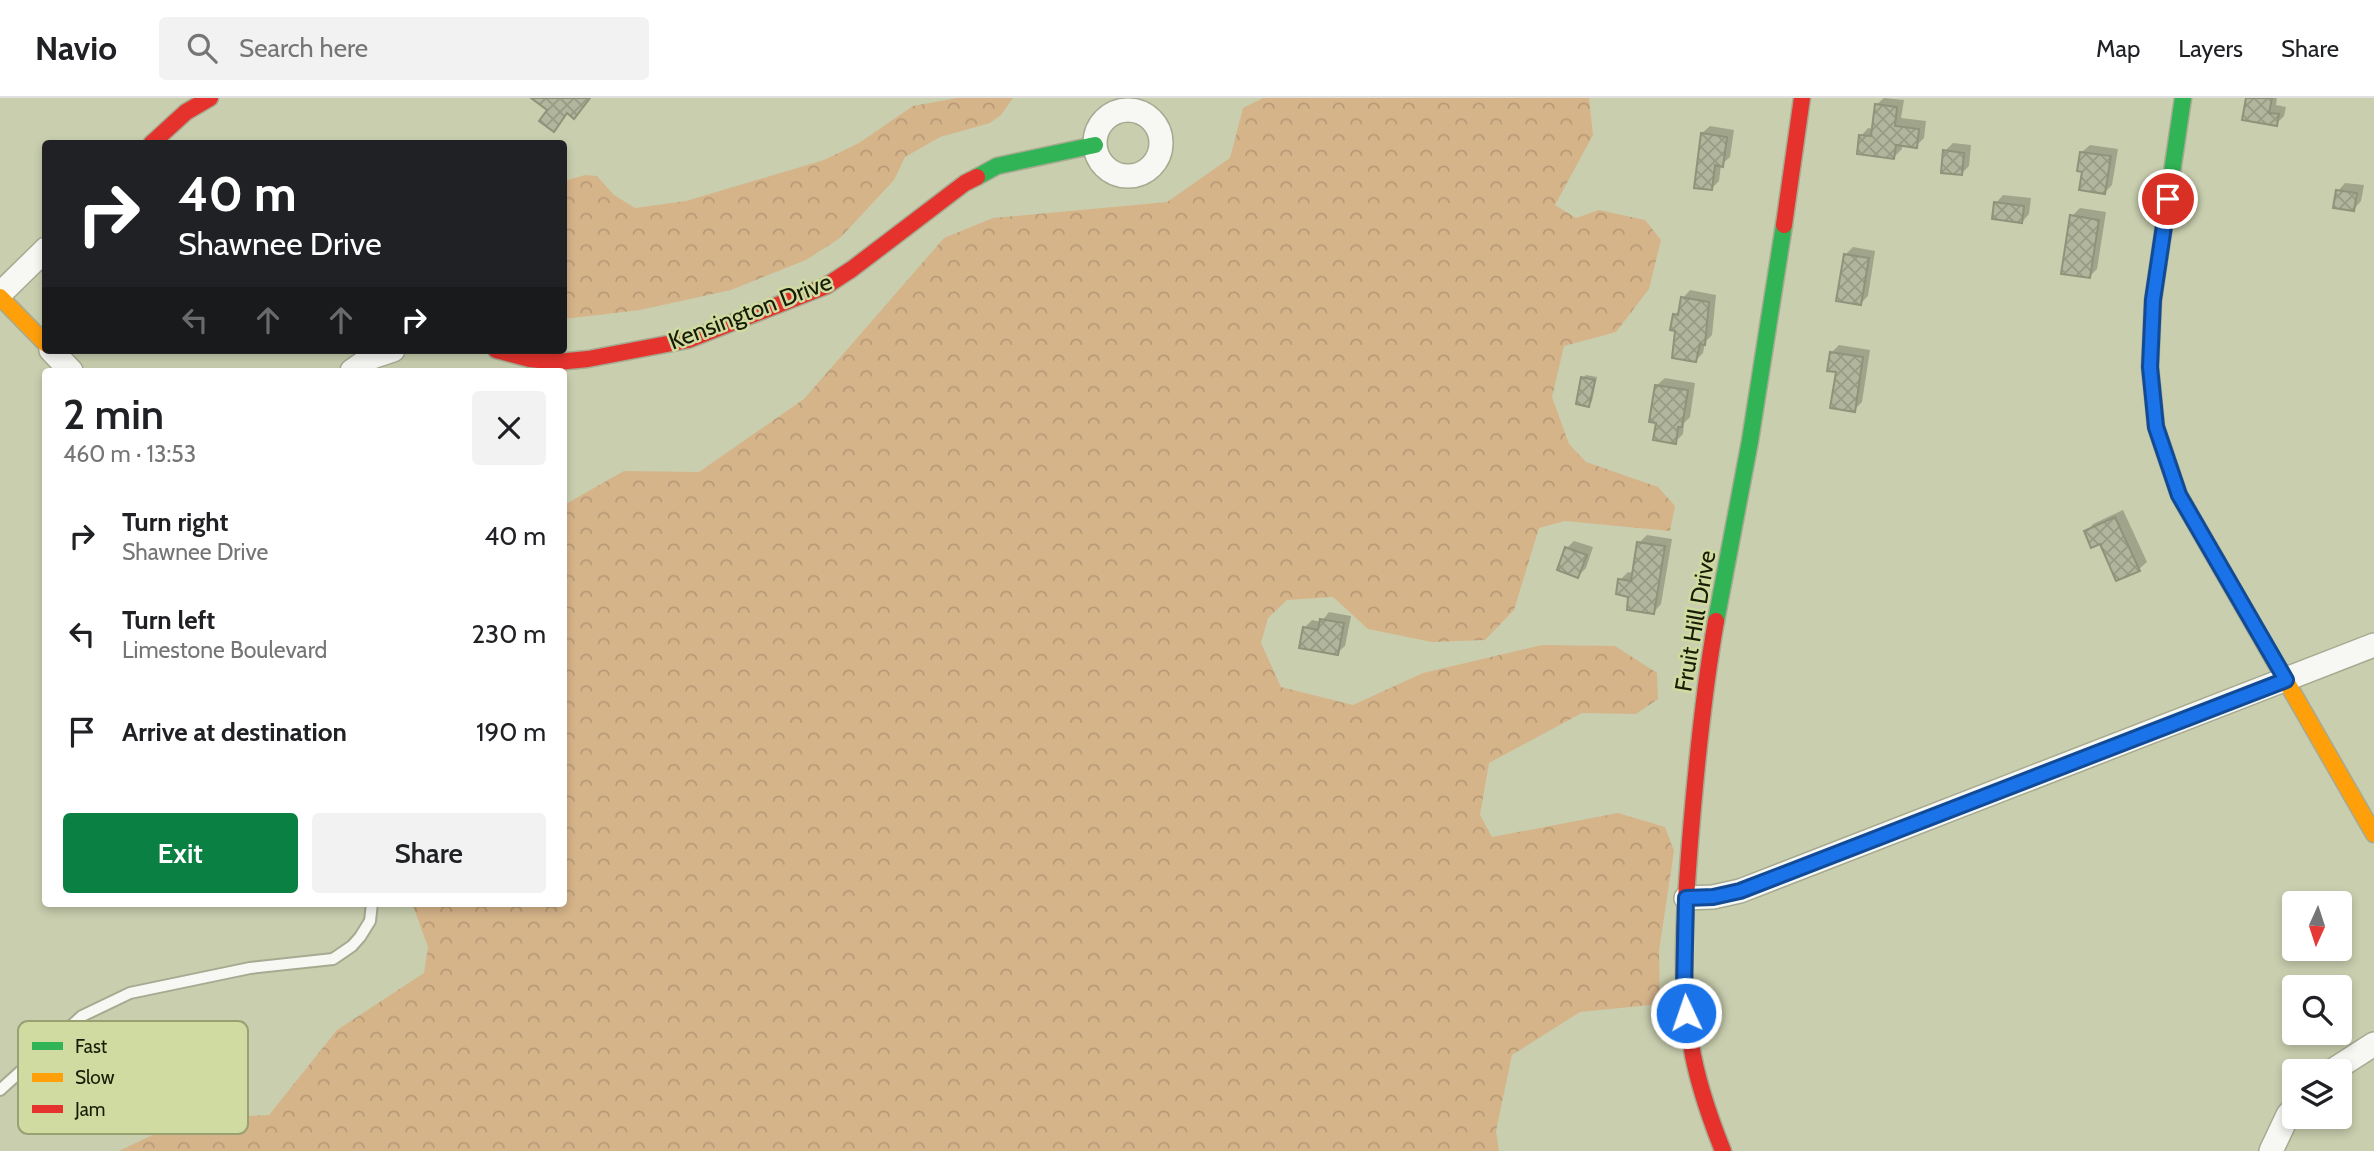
<!DOCTYPE html>
<meta charset="utf-8">
<style>
body{margin:0;font-family:Cabin,sans-serif;background:#f2f2f2;color:#202124;height:100vh;display:flex;flex-direction:column;font-size:26px;white-space:nowrap}
*{box-sizing:border-box;margin:0}
p{font-size:23px;color:#757577}
.icon{flex:none;width:38px;height:38px;fill:none;stroke:currentColor;stroke-width:2;stroke-linecap:round;stroke-linejoin:round}
.map{position:relative;flex:1;overflow:hidden}
.drawer{position:absolute;left:42px;top:270px;width:525px;height:539px;display:flex;flex-direction:column;background:#fff;border-radius:7px;box-shadow:0 4px 10px #0003}
.drawer>*{flex:none}
.top-card{position:absolute;left:42px;top:42px;width:525px;height:214px;border-radius:7px;box-shadow:0 4px 10px #0003;background:#202124;color:#fff;overflow:hidden}
.needle{width:46px;rotate:183deg}
.tools{position:absolute;left:2282px;top:793px;display:grid;gap:14px}
.tools a{display:grid;place-items:center;width:70px;height:70px;border-radius:7px;background:#fff;box-shadow:0 4px 10px #0003;font-size:35px}
.pin{position:absolute;display:grid;place-items:center;width:60px;height:60px;color:#fff;margin:-30px;border:4px solid #fff;border-radius:50%;box-shadow:0 2px 7px #0007}
.me{position:absolute;width:77px;margin:-38px;rotate:357deg;stroke-linejoin:round;filter:drop-shadow(0 0 5px #0008)}
.turn{display:flex;align-items:center;gap:24px;height:147px;padding:0 21px;font-size:32px}
.turn .icon{width:91px;height:91px;stroke-width:2.5}
.turn b{display:block;font-size:49px;line-height:60px}
.lanes{display:flex;align-items:center;height:66px;padding:0 21px;background:#0003;justify-content:center;gap:35px;direction:ltr}
.lanes .off{opacity:.35}
.round{display:grid;place-items:center;flex:none;width:74px;height:74px;border-radius:7px;background:#f2f2f2}
.head{display:flex;align-items:center;justify-content:space-between;height:119px;padding:0 21px}
h1{font-size:42px;font-weight:600;line-height:52px}
.cta{display:flex;gap:14px;margin-top:auto;padding:14px 21px}
.cta a{flex:1;height:80px;border-radius:7px;background:#0b8043;color:#fff;font-size:28px;font-weight:600;line-height:80px;text-align:center}
.cta a+a{background:#f2f2f2;color:#202124}
ul{padding:0;list-style:none}
li{display:flex;align-items:center;gap:21px;height:98px;padding:0 21px}
li div{flex:1}
li b{display:block;font-size:26px}
li em{font-style:normal}
header{display:flex;align-items:center;gap:42px;box-sizing:border-box;height:98px;padding:0 35px;background:#fff;border-bottom:2px solid #e0e0e0}
header strong{font-size:33px}
nav{display:flex;gap:38px;margin-inline-start:auto;font-size:24px}
.search{width:490px;height:63px;background:#f2f2f2;display:flex;align-items:center;gap:18px;box-sizing:border-box;padding:0 24px;border-radius:7px;color:#757577;font-size:26px}
.map>svg:first-child{display:block}
</style>
<header>
<strong>Navio</strong>
<div class="search"><svg class="icon" aria-label="search" viewBox="0 0 24 24"><circle cx="10" cy="10" r="6"/><path d="M15 15l6 6"/></svg>Search here</div>
<nav><a>Map</a><a>Layers</a><a>Share</a></nav>
</header>
<div class="map">
<svg width="2374" height="1053" viewBox="0 0 2374 1053">
<defs>
<pattern id="forest-crowns" width="20" height="18" patternUnits="userSpaceOnUse" patternTransform="scale(1.75)"><rect width="20" height="18" fill="#d6b48a"/><path d="M2 6a3 3 0 1 1 6 0M12 15a3 3 0 1 1 6 0" fill="none" stroke="#b79a76"/></pattern>
<pattern id="building-cross-hatch" width="8" height="8" patternUnits="userSpaceOnUse" patternTransform="scale(1.75)"><rect width="8" height="8" fill="#b0b59c"/><path d="M0 0l8 8M0 8l8-8" fill="none" stroke="#979b85"/></pattern>
</defs>
<rect width="100%" height="100%" fill="#c8ceae"/>
<g fill="url(#forest-crowns)">
<path d="M 957,0 L 1013,0 L 1001,17 L 990,25 L 940,39 L 905,59 L 894,82 L 840,140 L 806,162 L 731,192 L 640,212 L 564,221 L 564,83 L 585,77 L 597,78 L 614,97 L 635,110 L 686,103 L 824,62 L 859,45 L 913,8 Z"/>
<path d="M 1263,0 L 1589,0 L 1593,37 L 1555,107 L 1576,120 L 1599,112 L 1645,122 L 1661,142 L 1649,191 L 1616,234 L 1564,248 L 1552,299 L 1569,346 L 1586,364 L 1658,389 L 1675,408 L 1670,433 L 1565,423 L 1539,430 L 1514,512 L 1485,542 L 1432,544 L 1368,531 L 1333,499 L 1287,502 L 1268,520 L 1261,545 L 1281,589 L 1353,607 L 1423,575 L 1542,547 L 1615,548 L 1657,575 L 1658,601 L 1636,616 L 1582,615 L 1489,665 L 1480,717 L 1492,739 L 1618,715 L 1665,729 L 1674,753 L 1659,853 L 1660,906 L 1580,914 L 1512,957 L 1496,1033 L 1499,1053 L 119,1053 L 186,1021 L 269,1017 L 337,932 L 424,875 L 428,849 L 412,805 L 564,805 L 564,407 L 624,373 L 699,374 L 804,301 L 944,140 L 993,120 L 1167,104 L 1230,60 L 1243,10 Z"/>
</g>
<g fill="#0003">
<path d="M 1884,0 L 1904,2 L 1901,20 L 1926,23 L 1924,40 L 1916,48 L 1902,46 L 1902,51 L 1894,59 L 1861,38 L 1868,30 L 1874,31 L 1876,7 Z"/>
<path d="M 2247,0 L 2277,0 L 2276,7 L 2286,9 L 2284,18 L 2276,26 Z"/>
<path d="M 1710,28 L 1734,32 L 1730,59 L 1721,67 L 1719,83 L 1711,91 L 1702,35 Z"/>
<path d="M 1953,45 L 1971,47 L 1969,68 L 1961,76 L 1945,53 Z"/>
<path d="M 2090,47 L 2118,51 L 2112,87 L 2105,94 L 2084,72 L 2082,54 Z"/>
<path d="M 2345,85 L 2364,87 L 2361,103 L 2354,111 L 2338,93 Z"/>
<path d="M 2003,97 L 2031,100 L 2029,116 L 2022,124 L 1996,105 Z"/>
<path d="M 2080,110 L 2106,114 L 2097,171 L 2090,178 L 2072,118 Z"/>
<path d="M 1853,149 L 1875,153 L 1868,198 L 1860,206 L 1845,157 Z"/>
<path d="M 1690,192 L 1716,197 L 1712,237 L 1705,244 L 1703,255 L 1696,262 L 1677,232 L 1674,217 L 1681,211 L 1683,200 Z"/>
<path d="M 1839,247 L 1870,252 L 1862,304 L 1854,312 L 1831,255 Z"/>
<path d="M 1586,277 L 1597,279 L 1592,303 L 1589,307 L 1583,280 Z"/>
<path d="M 1665,280 L 1695,285 L 1690,319 L 1684,325 L 1683,336 L 1675,344 L 1658,323 L 1657,287 Z"/>
<path d="M 2123,412 L 2147,464 L 2139,471 L 2086,434 L 2093,426 Z"/>
<path d="M 1647,437 L 1672,441 L 1661,506 L 1654,514 L 1630,497 L 1620,482 L 1628,474 L 1634,475 L 1639,445 Z"/>
<path d="M 1574,443 L 1593,449 L 1586,470 L 1578,478 L 1567,450 Z"/>
<path d="M 1329,514 L 1351,518 L 1345,548 L 1337,555 L 1304,530 L 1312,522 L 1321,524 Z"/>
</g>
<g fill="url(#building-cross-hatch)" stroke="#8f937a" stroke-width="2">
<path d="M 531,0 L 590,0 L 574,21 L 567,15 L 554,34 L 539,23 L 547,12 Z"/>
<path d="M 2246,0 L 2272,0 L 2269,15 L 2279,16 L 2277,28 L 2242,22 Z"/>
<path d="M 1875,6 L 1897,9 L 1895,28 L 1919,31 L 1917,50 L 1896,47 L 1894,61 L 1857,56 L 1859,37 L 1871,38 Z"/>
<path d="M 1701,35 L 1727,39 L 1723,69 L 1715,67 L 1712,92 L 1694,90 Z"/>
<path d="M 1943,52 L 1964,55 L 1962,77 L 1941,75 Z"/>
<path d="M 2080,54 L 2111,58 L 2105,96 L 2079,92 L 2082,74 L 2077,73 Z"/>
<path d="M 2336,92 L 2357,95 L 2354,113 L 2333,110 Z"/>
<path d="M 1994,104 L 2024,108 L 2022,125 L 1992,121 Z"/>
<path d="M 2070,117 L 2099,122 L 2090,180 L 2061,176 Z"/>
<path d="M 1844,156 L 1869,160 L 1861,207 L 1836,203 Z"/>
<path d="M 1681,199 L 1709,204 L 1705,247 L 1700,246 L 1696,264 L 1672,260 L 1675,233 L 1670,232 L 1673,216 L 1678,217 Z"/>
<path d="M 1830,254 L 1863,259 L 1855,314 L 1830,310 L 1836,274 L 1827,273 Z"/>
<path d="M 1581,279 L 1595,282 L 1589,309 L 1576,306 Z"/>
<path d="M 1655,287 L 1688,292 L 1682,329 L 1678,329 L 1676,346 L 1653,342 L 1656,325 L 1649,324 Z"/>
<path d="M 2115,419 L 2140,473 L 2116,483 L 2100,446 L 2091,450 L 2084,433 Z"/>
<path d="M 1637,444 L 1665,448 L 1654,516 L 1627,512 L 1628,499 L 1616,496 L 1618,481 L 1631,483 Z"/>
<path d="M 1565,449 L 1587,457 L 1578,480 L 1557,472 Z"/>
<path d="M 1320,521 L 1344,525 L 1338,557 L 1299,550 L 1303,529 L 1318,532 Z"/>
</g>
<g fill="none" stroke-linecap="round" stroke-linejoin="round">
<g stroke="#a6aa91" stroke-width="14">
<path id="lane" d="M 0,992 L 82,918 L 130,895 L 250,870 L 333,861 L 352,848 L 360,839 L 370,823 L 372,805"/>
</g>
<g stroke="#a6aa91" stroke-width="26">
<g id="street">
<circle cx="1128" cy="45" r="33"/>
<path d="M 0,196 L 46,151"/>
<path d="M 51,252 L 71,273"/>
<path d="M 352,273 L 372,259 L 393,252"/>
<path d="M 1686,800 L 1713,799 L 1740,793 L 2374,547"/>
<path d="M 2332,973 L 2374,946"/>
<path d="M 2271,1053 L 2288,1017 L 2294,1010"/>
</g>
</g>
<g stroke="#a6aa91" stroke-width="19">
<g id="fast">
<path d="M 2183,0 L 2153,202 L 2150,269 L 2156,329 L 2179,397 L 2282,576"/>
<path d="M 977,79 L 997,68 L 1095,47"/>
<path d="M 1716,523 L 1750,343 L 1784,127"/>
</g>
</g>
<g stroke="#a6aa91" stroke-width="19">
<g id="slow">
<path d="M 0,199 L 46,246"/>
<path d="M 2282,576 L 2374,736"/>
</g>
</g>
<g stroke="#a6aa91" stroke-width="19">
<g id="jam">
<path d="M 151,46 L 186,14 L 210,0"/>
<path d="M 1784,127 L 1802,0"/>
<path d="M 496,252 L 530,261 L 557,264 L 588,261 L 688,242 L 826,188 L 852,171 L 965,85 L 977,79"/>
<path d="M 1716,523 C 1703,596 1696,670 1690,744 C 1685,811 1679,880 1691,946 C 1697,984 1709,1018 1723,1053"/>
</g>
</g>
<use href="#lane" stroke="#f7f8f3" stroke-width="10"/>
<use href="#street" stroke="#f7f8f3" stroke-width="23"/>
<use href="#fast" stroke="#30b455" stroke-width="16"/>
<use href="#slow" stroke="#ff9f0a" stroke-width="16"/>
<use href="#jam" stroke="#e5322d" stroke-width="16"/>
</g>
<g fill="none" stroke-linecap="round" stroke-linejoin="round">
<g stroke="#114b97" stroke-width="18">
<path id="route" d="M 1686,915 L 1684,891 L 1686,800 L 1713,799 L 1740,793 L 2286,582 L 2179,397 L 2156,329 L 2150,269 L 2153,202 L 2168,101"/>
</g>
<use href="#route" stroke="#1a73e8" stroke-width="12"/>
</g>
<g text-anchor="middle" dominant-baseline="central" stroke-width="5" stroke-linejoin="round" paint-order="stroke">
<g font-size="24" fill="#181b05" stroke="#d0dba1">
<text transform="translate(750 213) rotate(-21)">Kensington Drive</text>
<text transform="translate(1695 523) rotate(-80)">Fruit Hill Drive</text>
</g>
</g>
<rect x="18" y="923" width="230" height="113" rx="10" fill="#d0dba1" stroke="#99a172" stroke-width="2"/>
<rect x="32" y="944" width="31" height="8" fill="#30b455"/>
<rect x="32" y="975" width="31" height="9" fill="#ff9f0a"/>
<rect x="32" y="1007" width="31" height="8" fill="#e5322d"/>
<g font-size="19" fill="#181b05">
<text x="75" y="955">Fast</text>
<text x="75" y="986">Slow</text>
<text x="75" y="1018">Jam</text>
</g>
</svg>
<div class="tools">
<a><svg class="needle" viewBox="-14 -14 28 28"><path d="M0-13l5 13h-10z" fill="#e53935"/><path d="M0 13l5-13h-10z" fill="#757577"/></svg></a>
<a><svg class="icon" aria-label="search" viewBox="0 0 24 24"><circle cx="10" cy="10" r="6"/><path d="M15 15l6 6"/></svg></a>
<a><svg class="icon" aria-label="layers" viewBox="0 0 24 24"><path d="M12 4l9 5-9 5-9-5zM3 14l9 5 9-5"/></svg></a>
</div>
<div class="pin" style="left:2168px;top:101px;background:#d93025"><svg class="icon" aria-label="arrive" viewBox="0 0 24 24"><path d="M6 21V4h12l-3 4 3 4H6"/></svg></div>
<svg class="me" style="left:1686px;top:915px" viewBox="-20 -20 40 40"><circle r="17" fill="#1a73e8" stroke="#fff" stroke-width="3"/><path d="M0-11L8 9 0 5-8 9z" fill="#fff"/></svg>
<div class="top-card">
<div class="turn"><svg class="icon" aria-label="right" viewBox="0 0 24 24"><path d="M7 20v-9h11M14 6l5 5-5 5"/></svg><div><b>40 m</b>Shawnee Drive</div></div>
<div class="lanes"><svg class="icon off" aria-label="left" viewBox="0 0 24 24"><path d="M17 20v-9H6M10 6l-5 5 5 5"/></svg><svg class="icon off" aria-label="ahead" viewBox="0 0 24 24"><path d="M12 20V5M6 11l6-6 6 6"/></svg><svg class="icon off" aria-label="ahead" viewBox="0 0 24 24"><path d="M12 20V5M6 11l6-6 6 6"/></svg><svg class="icon" aria-label="right" viewBox="0 0 24 24"><path d="M7 20v-9h11M14 6l5 5-5 5"/></svg></div>
</div>
<section class="drawer">
<div class="head"><div><h1>2 min</h1><p>460 m · 13:53</p></div><a class="round"><svg class="icon" aria-label="close" viewBox="0 0 24 24"><path d="M6 6l12 12M18 6L6 18"/></svg></a></div>
<ul>
<li><svg class="icon" aria-label="right" viewBox="0 0 24 24"><path d="M7 20v-9h11M14 6l5 5-5 5"/></svg><div><b>Turn right</b><p>Shawnee Drive</p></div><em>40 m</em></li>
<li><svg class="icon" aria-label="left" viewBox="0 0 24 24"><path d="M17 20v-9H6M10 6l-5 5 5 5"/></svg><div><b>Turn left</b><p>Limestone Boulevard</p></div><em>230 m</em></li>
<li><svg class="icon" aria-label="arrive" viewBox="0 0 24 24"><path d="M6 21V4h12l-3 4 3 4H6"/></svg><div><b>Arrive at destination</b></div><em>190 m</em></li>
</ul>
<div class="cta"><a>Exit</a><a>Share</a></div>
</section>
</div>
